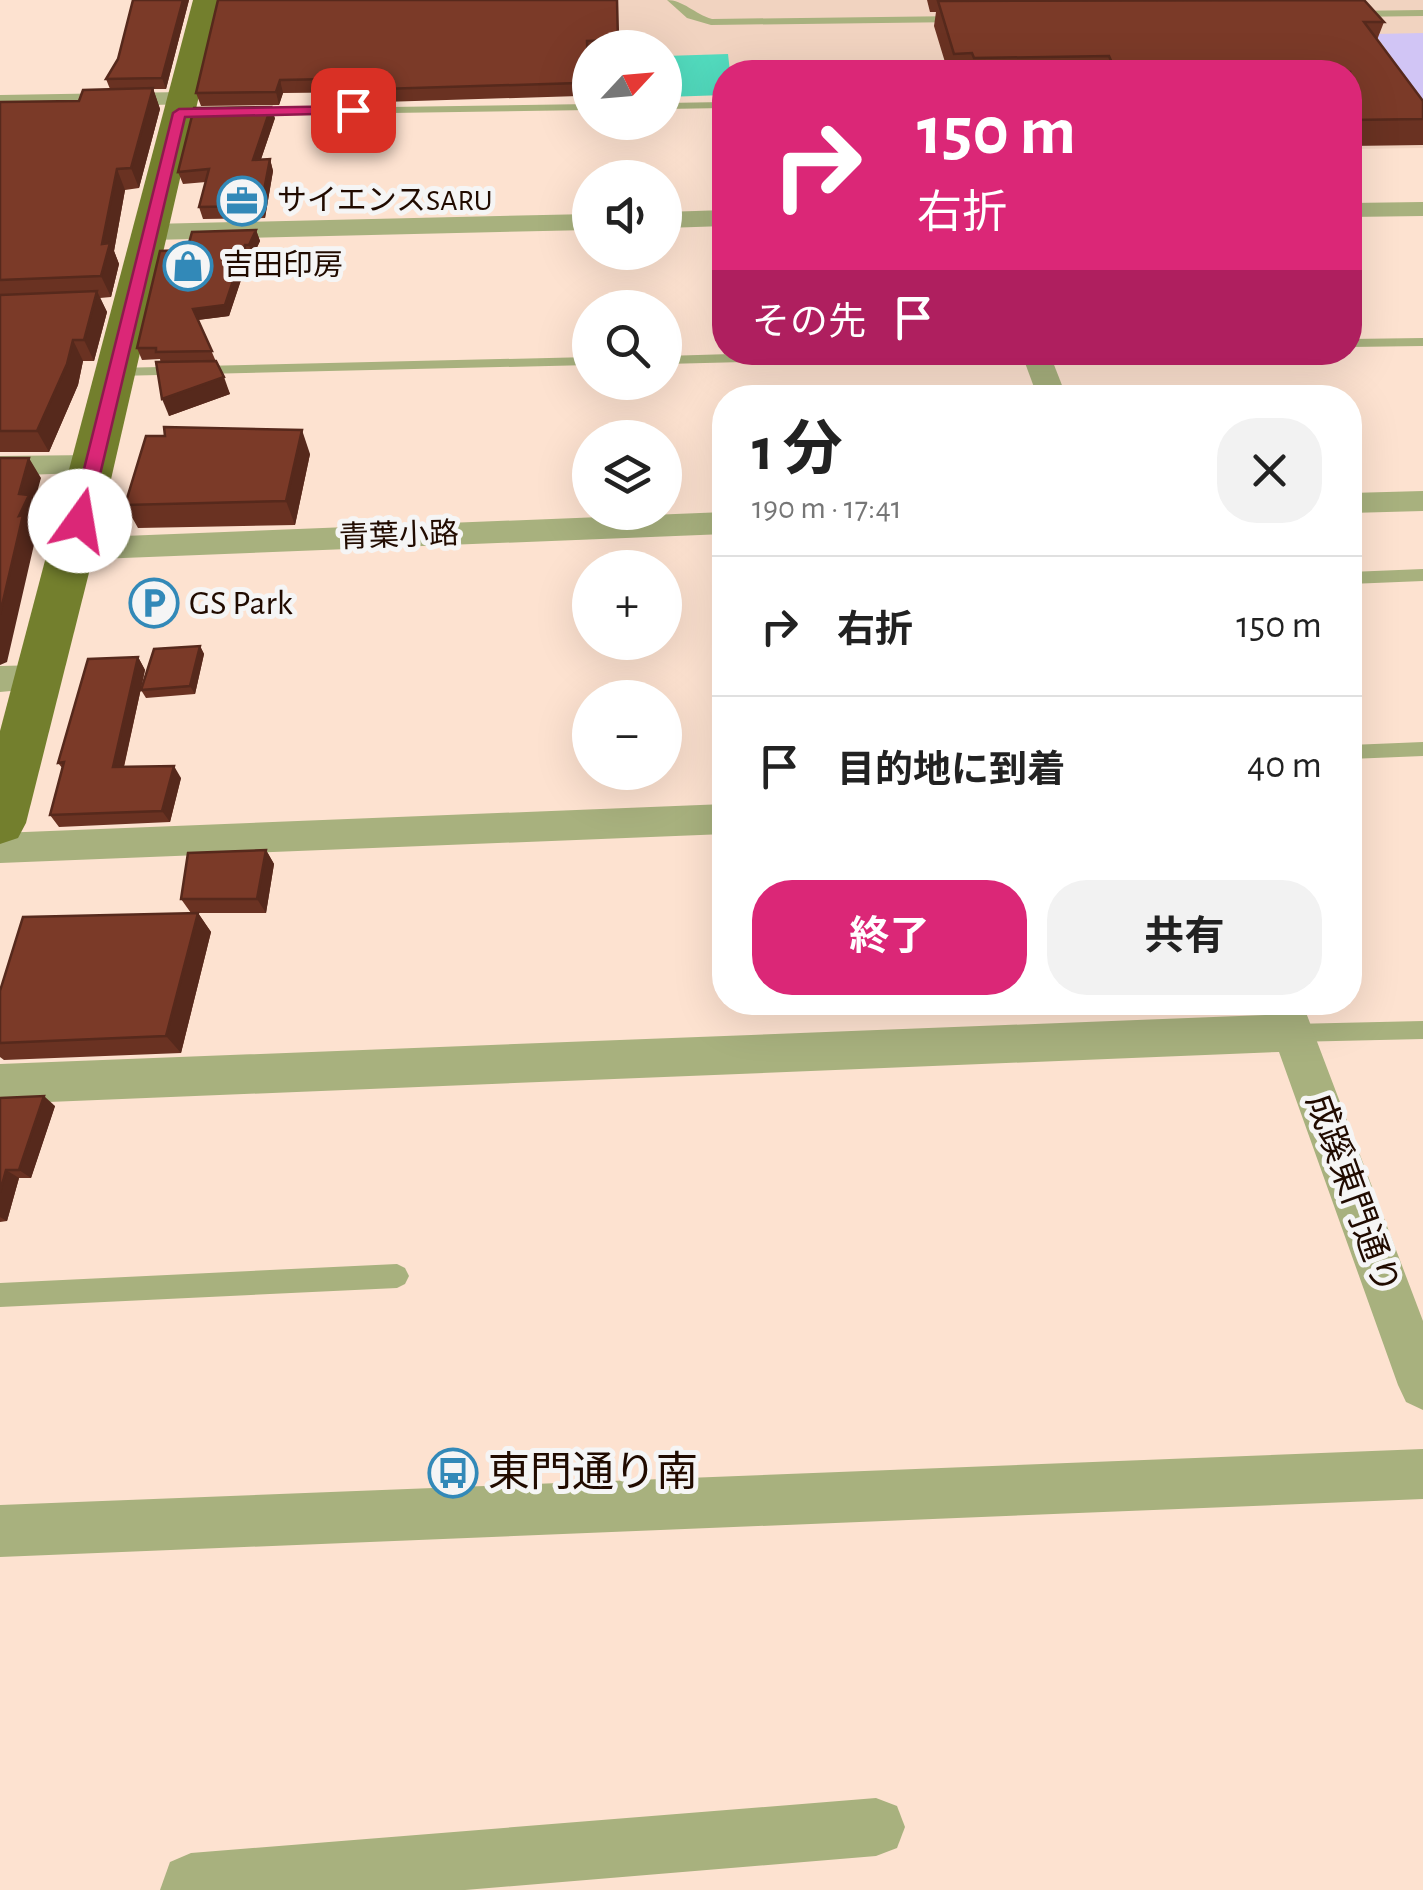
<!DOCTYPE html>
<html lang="ja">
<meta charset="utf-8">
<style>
body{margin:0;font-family:"Alegreya Sans","Noto Sans JP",sans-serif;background:#f2f2f2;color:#222;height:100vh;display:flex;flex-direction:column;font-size:38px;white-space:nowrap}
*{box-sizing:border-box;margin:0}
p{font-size:32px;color:#767676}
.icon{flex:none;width:55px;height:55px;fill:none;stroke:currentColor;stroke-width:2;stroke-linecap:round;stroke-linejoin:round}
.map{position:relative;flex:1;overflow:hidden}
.sheet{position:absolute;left:712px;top:385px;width:650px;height:630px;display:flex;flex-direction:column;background:#fff;border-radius:40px;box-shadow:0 10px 40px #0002}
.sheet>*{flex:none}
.top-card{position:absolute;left:712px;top:60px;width:650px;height:305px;border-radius:40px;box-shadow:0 10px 40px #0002;background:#db2777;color:#fff;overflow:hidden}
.needle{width:65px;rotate:64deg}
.fabs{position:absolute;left:572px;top:30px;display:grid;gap:20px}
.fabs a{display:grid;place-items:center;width:110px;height:110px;border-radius:50%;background:#fff;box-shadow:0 10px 40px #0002;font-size:50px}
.pin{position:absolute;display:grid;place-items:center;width:85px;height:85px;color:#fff;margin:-42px;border-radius:20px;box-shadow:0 5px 15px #0006}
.me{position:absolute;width:110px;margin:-55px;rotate:13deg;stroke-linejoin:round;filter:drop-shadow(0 0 8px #0008)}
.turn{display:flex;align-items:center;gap:35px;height:210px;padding:0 40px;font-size:45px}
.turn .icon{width:130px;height:130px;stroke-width:2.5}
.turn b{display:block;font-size:70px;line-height:85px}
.then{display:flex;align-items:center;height:95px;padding:0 40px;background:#0003;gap:20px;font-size:38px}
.round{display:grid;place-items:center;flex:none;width:105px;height:105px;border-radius:40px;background:#f2f2f2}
.overview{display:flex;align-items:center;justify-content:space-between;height:170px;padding:0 40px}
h1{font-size:60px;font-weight:700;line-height:75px}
.action{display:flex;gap:20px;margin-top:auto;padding:20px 40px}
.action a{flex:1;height:115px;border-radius:40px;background:#db2777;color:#fff;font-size:40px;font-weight:700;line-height:115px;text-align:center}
.action a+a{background:#f2f2f2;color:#222}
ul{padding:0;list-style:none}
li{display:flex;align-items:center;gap:30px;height:140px;padding:0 40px;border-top:2px solid #e0e0e0}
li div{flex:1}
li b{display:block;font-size:38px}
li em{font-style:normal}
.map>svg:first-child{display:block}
</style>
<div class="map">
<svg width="1423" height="1890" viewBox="0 0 1423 1890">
<rect width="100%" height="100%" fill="#fde2d0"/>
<path fill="#f1d3c0" d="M 509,0 L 1423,0 L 1423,148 L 1350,149 L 1350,72 L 725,72 L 665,95 L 665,48 L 595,48 Z"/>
<path fill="#d1c5f5" d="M 1423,33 L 1423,102 L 1375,34 Z"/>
<path fill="#52dbbe" d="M 728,54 L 730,72 L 725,72 L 725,95 L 665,97 L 665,56 Z"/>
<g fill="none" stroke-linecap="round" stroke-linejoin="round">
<g fill="#a8b17e" fill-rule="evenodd">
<path d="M 667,0 C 683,0 695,14 712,19 L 961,16 L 966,19 L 961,22 L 711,25 L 687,18 Z"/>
<path d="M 1423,10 L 1423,16 L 1350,17 L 1345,14 L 1350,11 Z"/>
<path d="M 725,102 L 725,108 L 665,109 L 665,103 Z"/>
<path d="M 590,104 L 590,110 L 247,115 L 241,112 L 247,109 Z"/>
<path d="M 1423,338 L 1423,346 L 1350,347 L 1350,339 Z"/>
<path d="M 794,352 L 983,352 L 976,356 L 665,364 L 665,356 Z"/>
<path d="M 590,357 L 590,365 L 116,376 L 109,372 L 116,368 Z"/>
<path d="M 1423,569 L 1423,581 L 1350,584 L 1350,572 Z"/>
<path d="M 1423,742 L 1423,756 L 1350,759 L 1350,745 Z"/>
<path d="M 1423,1021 L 1423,1039 L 1292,1042 L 1285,1040 L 1282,1033 L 1285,1026 L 1292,1024 Z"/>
<path d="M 397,1264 L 405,1268 L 409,1276 L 405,1284 L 397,1288 L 0,1307 L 0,1283 Z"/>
</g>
<g fill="#a8b17e" fill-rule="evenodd">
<path d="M 183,92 L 194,99 L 191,104 L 0,109 L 0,95 Z"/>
<path d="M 1423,202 L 1423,216 L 1350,217 L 1350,203 Z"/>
<path d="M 725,210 L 725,226 L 665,228 L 665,212 Z"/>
<path d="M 590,214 L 590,230 L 151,240 L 138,232 L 151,224 Z"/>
<path d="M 1021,352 L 1049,352 L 1067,398 L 1038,398 Z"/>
<path d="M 93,455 L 104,458 L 108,465 L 104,472 L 0,476 L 0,456 Z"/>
<path d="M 1423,491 L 1423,511 L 1350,513 L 1350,493 Z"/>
<path d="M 725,512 L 725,534 L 73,560 L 62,557 L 57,549 L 62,541 L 73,538 Z"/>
<path d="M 41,665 L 53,669 L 58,678 L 53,687 L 0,692 L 0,666 Z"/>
<path d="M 725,804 L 725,834 L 0,863 L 0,833 Z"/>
<path d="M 1261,1002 L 1302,1002 L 1423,1321 L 1423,1410 L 1406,1402 L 1398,1385 L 1279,1052 L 0,1104 L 0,1064 L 1265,1015 Z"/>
<path d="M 1423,1449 L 1423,1499 L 0,1557 L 0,1505 Z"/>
<path d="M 876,1798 L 897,1806 L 905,1827 L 897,1848 L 876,1856 L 465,1890 L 160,1890 L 170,1862 L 191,1853 Z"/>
</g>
<path fill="#737f2d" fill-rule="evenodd" d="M 193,0 L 221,0 L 95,549 L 26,823 L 18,838 L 0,844 L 0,731 Z"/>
</g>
<g fill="#6a3222">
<path d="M 133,0 L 189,0 L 166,89 L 153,89 L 160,109 L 139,188 L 125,190 L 114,251 L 119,264 L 111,297 L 100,298 L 107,312 L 94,361 L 83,361 L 78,385 L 49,452 L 0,452 L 0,102 L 79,101 L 110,89 L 106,79 L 118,59 Z"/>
<path d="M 617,0 L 619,48 L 590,48 L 590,54 L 588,54 L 589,81 L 579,81 L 579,96 L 383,102 L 381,92 L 283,93 L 279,105 L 201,106 L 196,93 Z"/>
<path d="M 927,0 L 1364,0 L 1384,22 L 1377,40 L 1423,101 L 1423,145 L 1350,146 L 1350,72 L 948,72 L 934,26 L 936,12 L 930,12 Z"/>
<path d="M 275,118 L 261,159 L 270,159 L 273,171 L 265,218 L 203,219 L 199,207 L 206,182 L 183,184 L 178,172 Z"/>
<path d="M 256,230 L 260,241 L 253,256 L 249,256 L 229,316 L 198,320 L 230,394 L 169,416 L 160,359 L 142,360 L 137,348 Z"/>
<path d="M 310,454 L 295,525 L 138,528 L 125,505 Z"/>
<path d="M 200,646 L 204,654 L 195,694 L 146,698 L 141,690 Z"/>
<path d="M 138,657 L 145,670 L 124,767 L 181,778 L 170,822 L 59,827 L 50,815 L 63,769 L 58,763 Z"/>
<path d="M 266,850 L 274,864 L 266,913 L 198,913 L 211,932 L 181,1053 L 4,1060 L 0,1057 L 0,991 L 191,913 L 181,899 Z"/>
<path d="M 0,1098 L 55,1106 L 31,1178 L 19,1178 L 7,1221 L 0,1222 Z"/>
</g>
<g fill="#56291c">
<path d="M 183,0 L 189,0 L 166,89 L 162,78 Z"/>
<path d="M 280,80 L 283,93 L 279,105 L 276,92 Z"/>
<path d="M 153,88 L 160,109 L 139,188 L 131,168 Z"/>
<path d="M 271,107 L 275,118 L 257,171 L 253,160 Z"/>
<path d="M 270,159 L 273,171 L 265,218 L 261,206 Z"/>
<path d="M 117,169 L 125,190 L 114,251 L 119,264 L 111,297 L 101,276 L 102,244 Z"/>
<path d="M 256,230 L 260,241 L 253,256 L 249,245 Z"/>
<path d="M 245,245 L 249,256 L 229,316 L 197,320 L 193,309 Z"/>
<path d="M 97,291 L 107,312 L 94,361 L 84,340 Z"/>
<path d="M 73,340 L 83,361 L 78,385 L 49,452 L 37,431 Z"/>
<path d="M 224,377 L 230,394 L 169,416 L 162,399 Z"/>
<path d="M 302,430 L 310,454 L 295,525 L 286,501 Z"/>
<path d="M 29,458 L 41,478 L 34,503 L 41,515 L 33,532 L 36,536 L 7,662 L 0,665 L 0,614 L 19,516 L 19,494 Z"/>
<path d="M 200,646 L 204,654 L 195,694 L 190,686 Z"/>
<path d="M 138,657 L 145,670 L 121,779 L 113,767 Z"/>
<path d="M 174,766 L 181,778 L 170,822 L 162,811 Z"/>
<path d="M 266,850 L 274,864 L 266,913 L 257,899 Z"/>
<path d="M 198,913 L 211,932 L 181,1053 L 166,1036 Z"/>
<path d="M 44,1096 L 55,1106 L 31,1178 L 19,1170 Z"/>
<path d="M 6,1170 L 19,1178 L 7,1221 L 0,1217 L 0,1192 Z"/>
</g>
<g fill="#7b3a28" stroke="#56291c" stroke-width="2.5">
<path d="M 133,0 L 183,0 L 162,78 L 106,79 L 118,59 Z"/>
<path d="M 218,0 L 617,0 L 618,40 L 587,41 L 588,68 L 578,68 L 578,83 L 381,89 L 382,78 L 280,80 L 276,92 L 196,93 Z"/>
<path d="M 1364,0 L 1384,22 L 1364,22 L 1423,101 L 1423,119 L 1350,120 L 1350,72 L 1116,72 L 1109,56 L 974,58 L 972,53 L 954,54 L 938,1 Z"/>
<path d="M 153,88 L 131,168 L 117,169 L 102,244 L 110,243 L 101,276 L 0,280 L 0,102 L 79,101 L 83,90 Z"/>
<path d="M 271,107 L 253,160 L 270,159 L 261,206 L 199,207 L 209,169 L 178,172 L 194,108 Z"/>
<path d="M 256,230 L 249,245 L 245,245 L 225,305 L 193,309 L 212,351 L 156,352 L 156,348 L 137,348 L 160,251 L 187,250 L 192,232 Z"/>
<path d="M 97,291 L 84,340 L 73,340 L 67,364 L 37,431 L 0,431 L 0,295 Z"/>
<path d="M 216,361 L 224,377 L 162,399 L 156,362 Z"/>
<path d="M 164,427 L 302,430 L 286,501 L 125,505 L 146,436 L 165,436 Z"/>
<path d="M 0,458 L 29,458 L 19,494 L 29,495 L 19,516 L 23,515 L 0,614 Z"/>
<path d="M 200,646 L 190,686 L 141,690 L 154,649 Z"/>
<path d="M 138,657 L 113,767 L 174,766 L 162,811 L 50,815 L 64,762 L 58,763 L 88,659 Z"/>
<path d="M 266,850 L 257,899 L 181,899 L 188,853 Z"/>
<path d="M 198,913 L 166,1036 L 0,1043 L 0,991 L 23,917 Z"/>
<path d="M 44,1096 L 19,1170 L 6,1170 L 0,1192 L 0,1098 Z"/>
</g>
<path fill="#db2777" stroke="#8e194d" stroke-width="2.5" d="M 353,106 L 358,107 L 358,113 L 185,117 L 89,521 L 86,525 L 74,525 L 71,521 L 173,113 L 179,109 Z"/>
<defs>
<g id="office-ring" transform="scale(2.5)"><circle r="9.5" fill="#f5f5f5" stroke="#3289b8" stroke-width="1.5"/><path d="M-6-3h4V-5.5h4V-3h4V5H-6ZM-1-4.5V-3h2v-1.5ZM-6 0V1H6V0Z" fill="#3289b8"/></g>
<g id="shop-ring" transform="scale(2.5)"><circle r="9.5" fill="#f5f5f5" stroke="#3289b8" stroke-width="1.5"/><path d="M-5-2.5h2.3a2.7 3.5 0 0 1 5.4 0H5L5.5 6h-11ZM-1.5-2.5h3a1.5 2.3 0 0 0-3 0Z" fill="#3289b8"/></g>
<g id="parking-ring" transform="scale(2.5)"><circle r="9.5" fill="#f5f5f5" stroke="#3289b8" stroke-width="1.5"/><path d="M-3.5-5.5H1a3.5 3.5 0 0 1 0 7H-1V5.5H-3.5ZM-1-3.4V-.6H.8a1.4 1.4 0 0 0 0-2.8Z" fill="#3289b8"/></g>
<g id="bus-ring" transform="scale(2.5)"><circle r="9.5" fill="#f5f5f5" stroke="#3289b8" stroke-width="1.5"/><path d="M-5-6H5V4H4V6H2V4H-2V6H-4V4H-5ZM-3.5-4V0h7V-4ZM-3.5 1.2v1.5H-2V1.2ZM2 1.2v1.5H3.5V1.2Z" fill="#3289b8"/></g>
</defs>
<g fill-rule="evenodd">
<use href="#office-ring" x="242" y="201"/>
<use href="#shop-ring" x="188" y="266"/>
<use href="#parking-ring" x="154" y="603"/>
<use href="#bus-ring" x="453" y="1473"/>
</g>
<g text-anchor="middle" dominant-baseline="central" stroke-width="10" stroke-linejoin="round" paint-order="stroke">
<g font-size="30" fill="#210b00" stroke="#f5f5f5" text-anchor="start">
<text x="277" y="201">サイエンスSARU</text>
<text x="223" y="266">吉田印房</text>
</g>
<g font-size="30" fill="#210b00" stroke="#f5f5f5">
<text transform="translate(399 536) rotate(-2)">青葉小路</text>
</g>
<g font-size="35" fill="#210b00" stroke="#f5f5f5" text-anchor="start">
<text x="189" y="603">GS Park</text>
</g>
<g font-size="35" fill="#210b00" stroke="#f5f5f5">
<text transform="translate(1352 1194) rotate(70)">成蹊東門通り</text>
</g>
<g font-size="42" fill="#210b00" stroke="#f5f5f5" text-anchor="start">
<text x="488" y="1473">東門通り南</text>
</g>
</g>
</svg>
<div class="fabs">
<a><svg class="needle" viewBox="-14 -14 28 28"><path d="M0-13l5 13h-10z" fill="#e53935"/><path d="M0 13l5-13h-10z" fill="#767676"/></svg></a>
<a><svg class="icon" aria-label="sound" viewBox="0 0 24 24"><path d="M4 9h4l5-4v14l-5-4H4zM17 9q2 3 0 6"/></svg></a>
<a><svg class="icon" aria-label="search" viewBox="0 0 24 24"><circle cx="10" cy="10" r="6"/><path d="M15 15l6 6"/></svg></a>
<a><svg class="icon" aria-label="layers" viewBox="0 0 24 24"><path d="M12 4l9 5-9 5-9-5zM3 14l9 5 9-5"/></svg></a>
<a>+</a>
<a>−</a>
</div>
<div class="pin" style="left:353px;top:110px;background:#d93025"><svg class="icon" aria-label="arrive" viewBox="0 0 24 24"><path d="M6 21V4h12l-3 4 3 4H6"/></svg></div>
<svg class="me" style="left:80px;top:521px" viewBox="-20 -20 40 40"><circle r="19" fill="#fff"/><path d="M0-13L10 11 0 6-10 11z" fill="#db2777"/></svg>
<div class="top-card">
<div class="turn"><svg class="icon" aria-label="right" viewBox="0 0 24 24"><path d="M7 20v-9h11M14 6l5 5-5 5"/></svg><div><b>150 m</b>右折</div></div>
<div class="then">その先<svg class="icon" aria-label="arrive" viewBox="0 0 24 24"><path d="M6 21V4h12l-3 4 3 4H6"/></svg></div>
</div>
<section class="sheet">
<div class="overview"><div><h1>1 分</h1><p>190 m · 17:41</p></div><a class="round"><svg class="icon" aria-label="close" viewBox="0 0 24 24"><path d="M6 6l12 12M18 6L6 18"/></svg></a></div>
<ul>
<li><svg class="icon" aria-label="right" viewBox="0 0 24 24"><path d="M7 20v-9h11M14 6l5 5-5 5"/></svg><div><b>右折</b></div><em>150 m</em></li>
<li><svg class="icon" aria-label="arrive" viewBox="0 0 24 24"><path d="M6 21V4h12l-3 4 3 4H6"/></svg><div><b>目的地に到着</b></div><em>40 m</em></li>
</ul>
<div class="action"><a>終了</a><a>共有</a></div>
</section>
</div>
